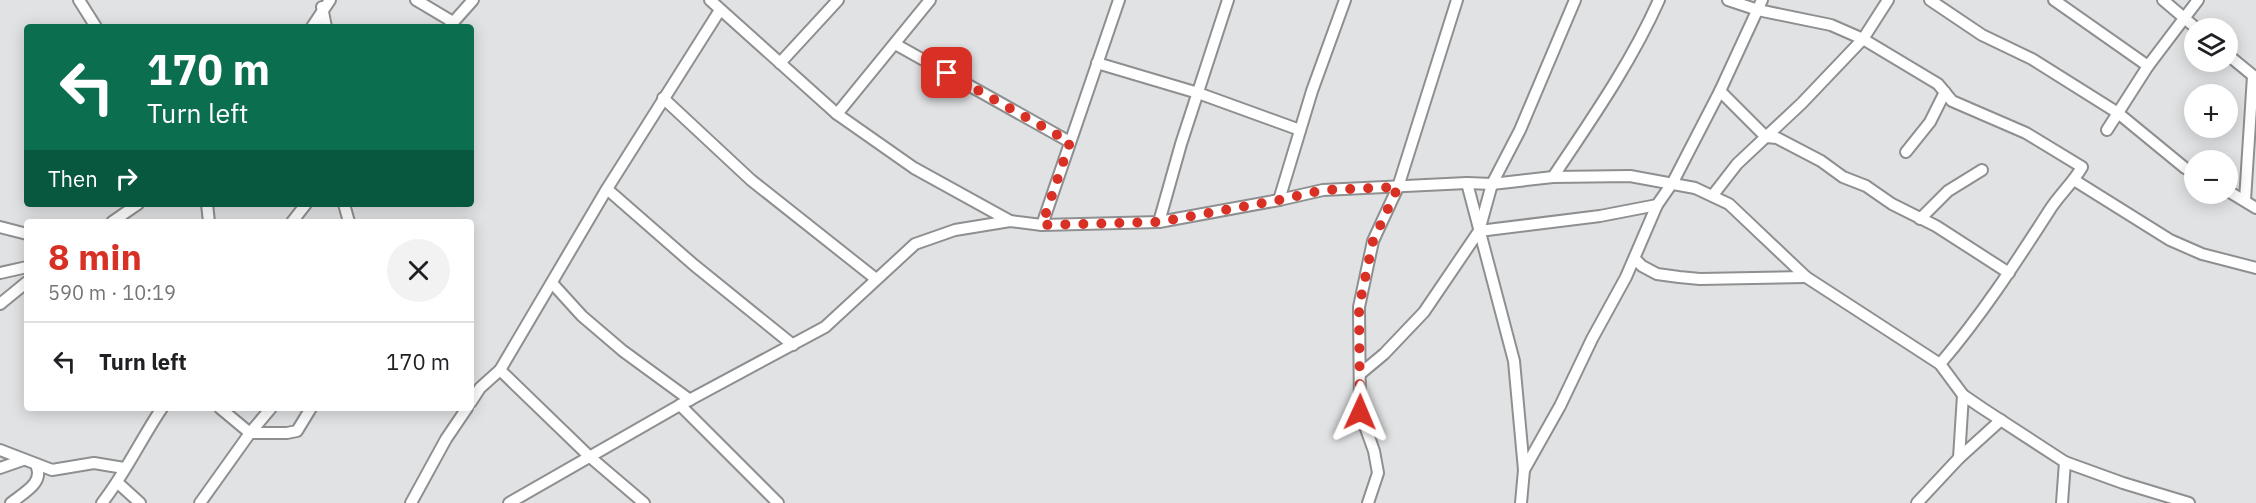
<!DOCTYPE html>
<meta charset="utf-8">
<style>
body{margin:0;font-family:"IBM Plex Sans",sans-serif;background:#f2f2f2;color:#202124;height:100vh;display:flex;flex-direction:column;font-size:22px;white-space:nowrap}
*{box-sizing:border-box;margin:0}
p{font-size:20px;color:#757577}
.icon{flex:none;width:33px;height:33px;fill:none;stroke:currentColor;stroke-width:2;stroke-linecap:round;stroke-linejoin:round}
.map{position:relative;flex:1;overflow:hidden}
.panel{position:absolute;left:24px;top:219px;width:450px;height:192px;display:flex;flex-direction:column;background:#fff;border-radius:6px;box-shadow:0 3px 15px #0003}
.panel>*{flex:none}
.hud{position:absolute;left:24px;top:24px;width:450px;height:183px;border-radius:6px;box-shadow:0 3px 15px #0003;background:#0b6e4f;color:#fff;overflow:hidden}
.controls{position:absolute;left:2184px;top:18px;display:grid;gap:12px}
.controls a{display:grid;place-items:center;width:54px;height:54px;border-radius:50%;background:#fff;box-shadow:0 3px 15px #0003;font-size:30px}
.pin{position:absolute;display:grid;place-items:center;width:51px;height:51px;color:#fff;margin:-26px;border-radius:12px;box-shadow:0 3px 9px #0006}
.me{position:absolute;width:66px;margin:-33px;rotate:1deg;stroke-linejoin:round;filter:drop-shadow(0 0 4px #0008)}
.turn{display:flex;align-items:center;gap:21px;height:126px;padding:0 24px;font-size:27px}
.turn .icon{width:78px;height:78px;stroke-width:2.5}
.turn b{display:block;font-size:42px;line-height:51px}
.then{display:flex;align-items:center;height:57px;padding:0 24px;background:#0003;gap:12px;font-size:22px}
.round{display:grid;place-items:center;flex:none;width:63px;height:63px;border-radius:32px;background:#f2f2f2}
.headline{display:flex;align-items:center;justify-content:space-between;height:102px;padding:0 24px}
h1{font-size:36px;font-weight:700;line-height:45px;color:#d93025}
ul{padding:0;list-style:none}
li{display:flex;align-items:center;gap:18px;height:78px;padding:0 24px;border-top:2px solid #e0e0e0}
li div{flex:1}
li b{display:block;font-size:22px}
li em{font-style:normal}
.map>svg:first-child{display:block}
</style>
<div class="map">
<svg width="2256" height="503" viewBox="0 0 2256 503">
<rect width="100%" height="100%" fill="#e1e2e4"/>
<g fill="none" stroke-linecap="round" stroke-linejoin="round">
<g stroke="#8e8f90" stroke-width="14">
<g id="minor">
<path d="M 79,0 L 96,27"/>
<path d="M 416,0 L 453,22"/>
<path d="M 710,0 L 837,114 L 914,168 L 1010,221"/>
<path d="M 1728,0 L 1758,10 L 1831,25 L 1863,39 L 1938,84 L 1952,101 L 2026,133 L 2082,167 C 2073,183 2059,195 2049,211 C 2015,264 1981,316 1940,364"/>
<path d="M 1930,0 L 1982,35 L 2032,59 L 2118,113 L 2185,168 L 2194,173"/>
<path d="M 2054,0 L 2148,66"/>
<path d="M 2163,0 L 2196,28"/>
<path d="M 322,7 L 326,27"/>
<path d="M 312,27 L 330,0"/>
<path d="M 449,27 L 473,0"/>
<path d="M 895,44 L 1070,142"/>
<path d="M 2228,55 L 2256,78"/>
<path d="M 780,63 L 838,0"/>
<path d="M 1097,63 L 1198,93 L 1300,130"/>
<path d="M 1720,91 L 1766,137 L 1777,138 L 1821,161 L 1843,177 L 1866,186 L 1892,204 L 1936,226 L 2009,273"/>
<path d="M 663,98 L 751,180 L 876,279"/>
<path d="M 837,114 L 930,0"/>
<path d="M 2107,130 L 2148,66 L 2198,0"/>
<path d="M 1906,152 L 1930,122 L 1945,92"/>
<path d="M 1553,177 C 1591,120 1631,63 1659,0"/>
<path d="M 2074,180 L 2170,240 L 2202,254 L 2256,268"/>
<path d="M 1467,183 L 1514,361 L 1524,470 L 1521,503"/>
<path d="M 607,189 L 694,265 L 793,345"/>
<path d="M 2228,191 L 2256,208"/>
<path d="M 1713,195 L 1737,164 L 1802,103 L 1863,39 L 1888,0"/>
<path d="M 1279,200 L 1312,91 L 1345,0"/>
<path d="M 2245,200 L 2253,76"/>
<path d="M 207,204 L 209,222"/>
<path d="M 344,204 L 349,222"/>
<path d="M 1920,219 L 1948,191 L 1982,170"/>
<path d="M 112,222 L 138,204"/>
<path d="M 292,222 L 306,204"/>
<path d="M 1159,222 L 1181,144 L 1228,0"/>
<path d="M 1042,225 L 1119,0"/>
<path d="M 0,227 L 27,234"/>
<path d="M 1479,231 L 1600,216 L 1657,205"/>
<path d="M 1635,259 L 1642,266 L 1657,274 L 1679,277 L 1700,279 L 1806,277"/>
<path d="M 0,273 L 27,267"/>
<path d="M 552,283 L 582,316 L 623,351 L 690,400"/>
<path d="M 0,304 L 27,282"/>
<path d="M 500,370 L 590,457 L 644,503"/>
<path d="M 1360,374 L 1384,354 L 1424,312 L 1479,231 L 1492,184 L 1520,130 L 1575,0"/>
<path d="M 471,402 L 480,388 L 500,370 L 605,192 L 720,10"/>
<path d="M 680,405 L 778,503"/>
<path d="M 220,408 L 250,433 L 271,408"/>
<path d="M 0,450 L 52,470 L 94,463 L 124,468"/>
<path d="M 1959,458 L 1963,395"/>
<path d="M 0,468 L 23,460"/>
<path d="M 1524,470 L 1560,406 L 1592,339 L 1626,277 L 1657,205 L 1673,182 L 1720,91 L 1762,0"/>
<path d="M 118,483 L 140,503"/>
<path d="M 11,503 C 23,493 45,483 36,465"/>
<path d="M 102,503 C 125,474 141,439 162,408"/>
<path d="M 200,503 L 250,433 L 287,433 L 297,431 L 311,408"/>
<path d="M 411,503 L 446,439 L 467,408"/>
<path d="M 509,503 L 680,405 L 825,327 L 915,244 L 955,230 L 1010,221 L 1042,225 L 1159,222 L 1279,200 L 1323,190 L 1467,183 L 1492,184 L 1553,177 L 1630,176 L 1695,188 L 1729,204 L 1806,277 L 1940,364 L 1963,395 L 1982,408 L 2065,462 L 2123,483 L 2189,503"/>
<path d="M 1368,503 L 1378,473 L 1374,451 L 1360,412 L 1359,307 L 1373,241 L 1398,187 L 1457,0"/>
<path d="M 1917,503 L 1959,458 L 2001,420"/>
<path d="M 2062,503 L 2065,462"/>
</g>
</g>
<use href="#minor" stroke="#fff" stroke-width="10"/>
</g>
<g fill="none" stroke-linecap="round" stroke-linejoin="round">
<path stroke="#d93025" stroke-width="10" stroke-dasharray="0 18" d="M 947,73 L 1070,142 L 1042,225 L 1159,222 L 1279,200 L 1323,190 L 1398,187 L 1373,241 L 1359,307 L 1360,412"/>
</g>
</svg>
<div class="controls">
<a><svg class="icon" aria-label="layers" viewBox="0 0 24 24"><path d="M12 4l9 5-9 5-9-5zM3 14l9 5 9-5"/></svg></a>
<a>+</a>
<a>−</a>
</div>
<div class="pin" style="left:947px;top:73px;background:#d93025"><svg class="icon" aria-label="arrive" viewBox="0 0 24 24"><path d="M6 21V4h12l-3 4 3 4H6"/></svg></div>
<svg class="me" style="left:1360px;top:412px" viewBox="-20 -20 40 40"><path d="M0-17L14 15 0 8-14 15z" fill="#d93025" stroke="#fff" stroke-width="4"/></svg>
<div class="hud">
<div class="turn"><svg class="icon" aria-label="left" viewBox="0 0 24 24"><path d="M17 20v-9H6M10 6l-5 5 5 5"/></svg><div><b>170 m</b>Turn left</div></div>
<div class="then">Then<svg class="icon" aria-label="right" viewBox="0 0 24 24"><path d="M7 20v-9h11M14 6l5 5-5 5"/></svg></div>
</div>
<section class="panel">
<div class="headline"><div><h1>8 min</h1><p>590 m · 10:19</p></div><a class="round"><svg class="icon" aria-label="close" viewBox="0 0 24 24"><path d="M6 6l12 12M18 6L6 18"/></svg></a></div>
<ul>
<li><svg class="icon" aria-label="left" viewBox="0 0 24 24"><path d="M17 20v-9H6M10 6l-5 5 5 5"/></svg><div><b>Turn left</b></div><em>170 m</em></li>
</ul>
</section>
</div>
